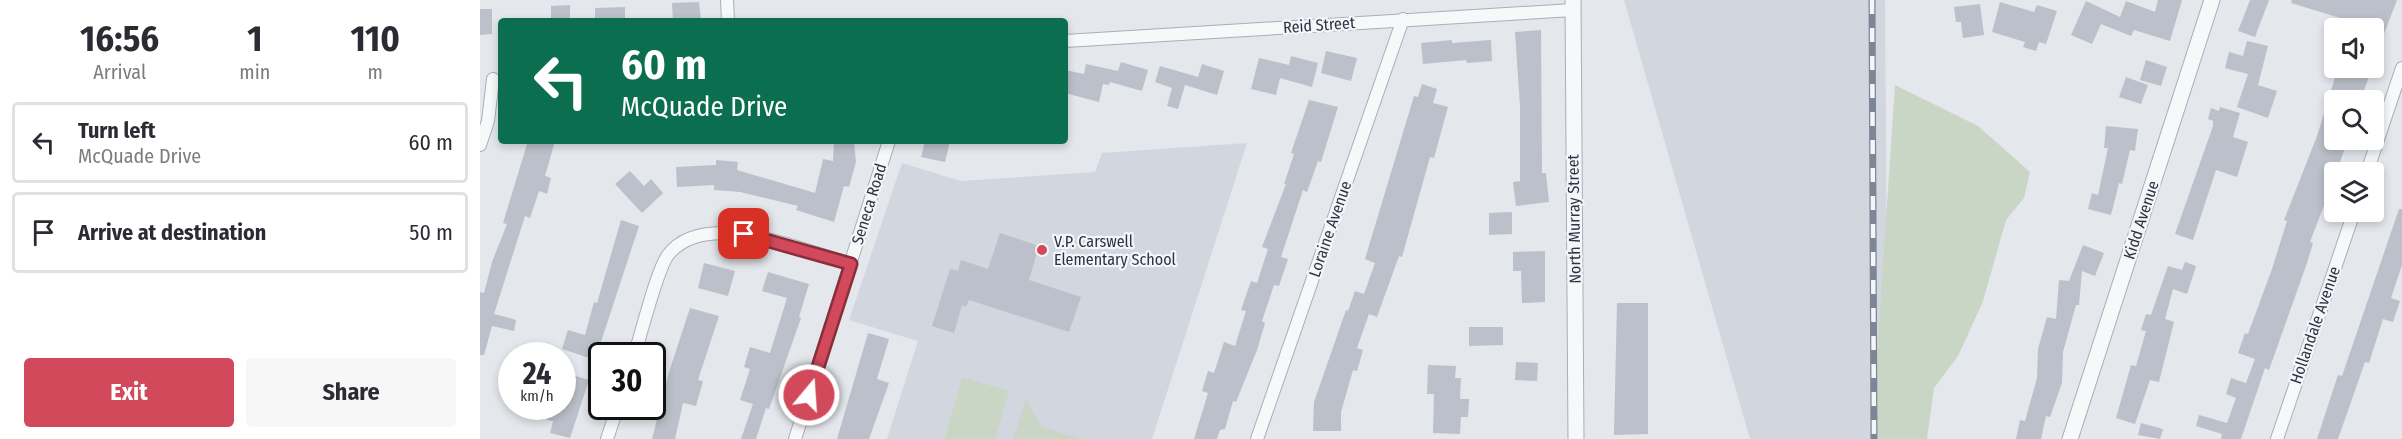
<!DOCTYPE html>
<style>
body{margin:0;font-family:"Fira Sans Condensed",sans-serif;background:#f7f7f7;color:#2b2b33;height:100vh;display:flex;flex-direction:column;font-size:22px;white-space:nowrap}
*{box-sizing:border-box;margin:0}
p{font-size:20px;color:#7c7c81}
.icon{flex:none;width:33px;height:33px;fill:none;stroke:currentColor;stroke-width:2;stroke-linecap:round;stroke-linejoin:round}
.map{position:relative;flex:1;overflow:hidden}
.sheet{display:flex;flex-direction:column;background:#fff;width:480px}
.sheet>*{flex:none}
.top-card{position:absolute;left:18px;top:18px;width:570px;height:126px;border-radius:6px;box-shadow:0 3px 9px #0003;background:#0b6e4f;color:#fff;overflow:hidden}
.buttons{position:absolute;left:1844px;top:18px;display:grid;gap:12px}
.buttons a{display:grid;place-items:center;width:60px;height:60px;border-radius:6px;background:#fff;box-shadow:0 3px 9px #0003;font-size:30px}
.speed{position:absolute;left:18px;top:342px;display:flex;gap:12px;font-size:30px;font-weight:700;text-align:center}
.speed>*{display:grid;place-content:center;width:78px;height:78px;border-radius:50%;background:#fff;box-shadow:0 3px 9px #0003;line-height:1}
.speed small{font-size:15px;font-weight:400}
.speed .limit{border:3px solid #111;border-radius:9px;background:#fff;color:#111}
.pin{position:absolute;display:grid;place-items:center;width:51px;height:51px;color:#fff;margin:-26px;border-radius:12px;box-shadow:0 3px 9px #0006}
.me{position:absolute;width:66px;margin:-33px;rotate:18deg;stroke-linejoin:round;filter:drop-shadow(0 0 4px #0008)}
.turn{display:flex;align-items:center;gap:21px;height:126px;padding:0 24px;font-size:27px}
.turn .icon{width:78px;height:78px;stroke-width:2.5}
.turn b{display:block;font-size:42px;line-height:51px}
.eta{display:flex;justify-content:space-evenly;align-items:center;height:102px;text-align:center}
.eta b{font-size:36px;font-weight:700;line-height:42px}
.button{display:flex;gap:12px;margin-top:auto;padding:12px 24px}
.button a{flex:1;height:69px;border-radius:6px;background:#d1495b;color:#fff;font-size:24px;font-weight:700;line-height:69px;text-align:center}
.button a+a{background:#f7f7f7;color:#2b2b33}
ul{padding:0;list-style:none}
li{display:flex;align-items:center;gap:18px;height:81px;margin:0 12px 9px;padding:0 12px;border:3px solid #e1e1e2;border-radius:6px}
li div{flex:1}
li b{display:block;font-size:22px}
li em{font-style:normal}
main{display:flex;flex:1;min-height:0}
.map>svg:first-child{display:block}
</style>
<main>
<section class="sheet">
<div class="eta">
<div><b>16:56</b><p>Arrival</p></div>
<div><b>1</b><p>min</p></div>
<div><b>110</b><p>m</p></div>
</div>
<ul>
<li><svg class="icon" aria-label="left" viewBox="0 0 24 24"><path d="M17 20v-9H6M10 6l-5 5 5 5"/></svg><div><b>Turn left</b><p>McQuade Drive</p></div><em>60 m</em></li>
<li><svg class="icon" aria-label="arrive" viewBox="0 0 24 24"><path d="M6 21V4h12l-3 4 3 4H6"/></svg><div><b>Arrive at destination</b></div><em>50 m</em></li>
</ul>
<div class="button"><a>Exit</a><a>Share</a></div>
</section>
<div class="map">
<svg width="1922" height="439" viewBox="0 0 1922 439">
<rect width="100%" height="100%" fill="#e4e7ec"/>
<g fill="#d2d6de">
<path d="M 1144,0 L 1405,0 L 1408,439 L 1270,439 Z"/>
<path d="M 767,143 L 672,439 L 407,439 L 438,341 L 369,320 L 422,163 L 481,181 L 615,172 L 622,153 Z"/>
</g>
<g fill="#c9d6c5">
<path d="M 1415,85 L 1498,126 L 1550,172 L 1544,198 L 1526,220 L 1503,301 L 1478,356 L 1454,388 L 1447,439 L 1400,439 L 1393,415 Z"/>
<path d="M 482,377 L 529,391 L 515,439 L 465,439 Z"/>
<path d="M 546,400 L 562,427 L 601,439 L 533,439 Z"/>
</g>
<g fill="#bbc0ca">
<path d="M 1678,0 L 1702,0 L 1690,41 L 1654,30 L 1651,36 L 1621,24 L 1612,44 L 1591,35 L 1606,1 L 1640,17 L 1646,1 L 1675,12 Z"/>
<path d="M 1770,0 L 1789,0 L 1775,37 L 1758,31 Z"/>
<path d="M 1812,0 L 1917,0 L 1895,57 L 1893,57 L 1893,28 L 1811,3 Z"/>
<path d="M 219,2 L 221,20 L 193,21 L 192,3 Z"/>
<path d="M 1520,2 L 1554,12 L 1557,5 L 1577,11 L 1566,44 L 1559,42 L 1556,51 L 1543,47 L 1545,42 L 1512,32 Z"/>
<path d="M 1500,4 L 1504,35 L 1483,38 L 1481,22 L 1476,22 L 1474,7 Z"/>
<path d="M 90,5 L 90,21 L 71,21 L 71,6 Z"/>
<path d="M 145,7 L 145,21 L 115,21 L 115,8 Z"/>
<path d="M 0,9 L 12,9 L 12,34 L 0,35 Z"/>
<path d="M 1061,30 L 1062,173 L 1066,173 L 1069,202 L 1036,206 L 1033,182 L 1040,181 L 1040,106 L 1035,32 Z"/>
<path d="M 972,40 L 972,43 L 1011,40 L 1012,61 L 987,63 L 986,60 L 943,64 L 941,43 Z"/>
<path d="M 1767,41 L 1788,46 L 1778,85 L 1797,91 L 1788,118 L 1757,107 L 1768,74 L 1745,68 L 1749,52 L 1763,56 Z"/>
<path d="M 846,51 L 877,58 L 871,81 L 841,73 Z"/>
<path d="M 811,56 L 838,63 L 832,87 L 800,78 L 796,95 L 771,89 L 779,58 L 809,65 Z"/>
<path d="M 1666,60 L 1687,67 L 1681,86 L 1660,80 Z"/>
<path d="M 641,62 L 668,70 L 662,91 L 630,82 L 629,85 L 623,84 L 619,102 L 585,93 L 585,70 L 604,74 L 606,64 L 638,71 Z"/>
<path d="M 722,64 L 744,71 L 737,95 L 705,85 L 698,109 L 687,106 L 692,88 L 675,82 L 680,66 L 718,77 Z"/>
<path d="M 1858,68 L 1889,76 L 1881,99 L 1854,90 L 1854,141 L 1866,145 L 1859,165 L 1854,163 L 1854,179 L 1830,242 L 1833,243 L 1827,263 L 1789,370 L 1785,368 L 1761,439 L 1741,439 L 1742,434 L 1716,426 L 1719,415 L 1747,423 L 1756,398 L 1746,394 L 1751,378 L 1766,383 L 1775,359 L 1758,353 L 1765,333 L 1768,334 L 1792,269 L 1807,221 L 1804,220 L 1837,136 Z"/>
<path d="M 1646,77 L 1668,85 L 1661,104 L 1639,97 Z"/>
<path d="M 942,84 L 957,89 L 953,103 L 968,107 L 954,158 L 950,157 L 922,257 L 919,256 L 897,317 L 889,314 L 877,348 L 883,350 L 877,371 L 873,370 L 861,412 L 861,431 L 833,431 L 834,402 L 866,310 L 868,311 L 875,291 L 884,294 L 895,263 L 885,259 L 934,96 L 938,97 Z"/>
<path d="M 829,100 L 858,107 L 841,162 L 838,161 L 827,192 L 823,190 L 801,257 L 808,259 L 799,286 L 794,285 L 782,321 L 785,323 L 777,350 L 756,402 L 753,401 L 745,429 L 740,430 L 737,439 L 714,439 L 728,393 L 722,391 L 728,371 L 734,373 L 744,342 L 755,346 L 766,311 L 761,310 L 771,281 L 777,283 L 788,249 L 782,247 L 806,184 L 804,184 L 814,154 L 811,153 Z"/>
<path d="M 1740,107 L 1760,113 L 1753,137 L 1768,142 L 1757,177 L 1736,170 L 1713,240 L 1695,234 L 1733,126 L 1733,121 L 1728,119 L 1731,108 L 1739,111 Z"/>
<path d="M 1626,126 L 1658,129 L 1655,151 L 1650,150 L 1642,184 L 1639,183 L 1631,215 L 1608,209 L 1612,193 L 1618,195 L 1628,148 L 1624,148 Z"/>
<path d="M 48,141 L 75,141 L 65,176 L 71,178 L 67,194 L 59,191 L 50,218 L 45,216 L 14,314 L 36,320 L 34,331 L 12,326 L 4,355 L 0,355 L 0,292 L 4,293 L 12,262 L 27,224 L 23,223 Z"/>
<path d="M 374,141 L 376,162 L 369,187 L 364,186 L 354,222 L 316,210 L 318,206 L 260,192 L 234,190 L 234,185 L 197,187 L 196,167 L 236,165 L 236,160 L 258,162 L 257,170 L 335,193 L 343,159 L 353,161 L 354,142 Z"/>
<path d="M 445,141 L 470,141 L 465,162 L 441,157 Z"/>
<path d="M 150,171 L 164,186 L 171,179 L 183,193 L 162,213 L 135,184 Z"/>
<path d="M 1919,209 L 1922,209 L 1922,265 L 1911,298 L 1920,301 L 1913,322 L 1903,319 L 1889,363 L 1885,362 L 1858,439 L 1837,439 L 1858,375 L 1862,376 Z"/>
<path d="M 1032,212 L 1032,234 L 1009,235 L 1009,213 Z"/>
<path d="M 141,220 L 159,226 L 115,360 L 82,349 L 88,330 L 105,335 L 114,302 L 117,303 Z"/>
<path d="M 520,233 L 559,246 L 549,280 L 601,297 L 589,332 L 489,300 L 486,307 L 482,305 L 474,333 L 452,326 L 470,269 L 478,271 L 481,260 L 508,269 Z"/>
<path d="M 1603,245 L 1624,253 L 1615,276 L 1602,271 L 1599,305 L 1596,305 L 1583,352 L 1582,383 L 1570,417 L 1566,416 L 1561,439 L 1536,439 L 1540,420 L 1545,421 L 1557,378 L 1558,349 L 1567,317 L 1576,319 L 1579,280 L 1589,281 Z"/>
<path d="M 1065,251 L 1065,302 L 1042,303 L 1041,271 L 1033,271 L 1033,252 Z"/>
<path d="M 1705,262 L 1716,266 L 1707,294 L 1693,289 L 1685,319 L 1694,322 L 1679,382 L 1670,380 L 1655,424 L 1636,418 L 1651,365 L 1656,366 L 1666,331 L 1661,330 L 1666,314 L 1671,315 L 1688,266 L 1702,270 Z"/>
<path d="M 224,263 L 255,271 L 248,296 L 218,288 Z"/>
<path d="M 288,272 L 329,284 L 319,317 L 321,318 L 289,409 L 286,408 L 276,439 L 261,439 L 273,404 L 260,400 L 270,369 L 264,367 L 270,347 L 290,353 L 307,298 L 282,291 Z"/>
<path d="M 1137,303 L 1168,303 L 1168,434 L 1134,435 Z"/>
<path d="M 210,308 L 239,316 L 218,380 L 223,381 L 216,406 L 203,403 L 195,439 L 172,439 L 189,372 Z"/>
<path d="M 989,327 L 1023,327 L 1023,345 L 989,346 Z"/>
<path d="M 388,333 L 409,339 L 397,379 L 409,383 L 389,439 L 357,439 Z"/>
<path d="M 1036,362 L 1058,363 L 1057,381 L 1035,380 Z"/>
<path d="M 948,365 L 976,366 L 975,378 L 981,378 L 980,399 L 989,399 L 988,417 L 981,417 L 980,434 L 953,433 L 954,394 L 947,394 Z"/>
<path d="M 89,374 L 109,380 L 90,438 L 70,433 L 73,421 L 67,420 L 71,406 L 82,406 Z"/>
<path d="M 1661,423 L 1683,429 L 1680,439 L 1658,435 Z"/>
</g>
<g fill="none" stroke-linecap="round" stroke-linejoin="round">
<g stroke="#a9aeb7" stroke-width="14">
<g id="minor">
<path d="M 247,0 L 248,21"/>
<path d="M 585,41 L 1093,10"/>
<path d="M 0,145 L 8,121 L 13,79"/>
<path d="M 1887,172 L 1922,68"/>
<path d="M 154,356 C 161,335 177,269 188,255 C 225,207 324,251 371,264"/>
<path d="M 127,439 L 138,406"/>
<path d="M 315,439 L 409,141"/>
<path d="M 777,439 L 923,19"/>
<path d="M 1797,439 L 1874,212"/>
</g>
</g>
<g stroke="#a9aeb7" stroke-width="17">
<g id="tertiary">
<path d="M 1093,0 L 1096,439"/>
<path d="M 1590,439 L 1732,0"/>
</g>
</g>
<use href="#minor" stroke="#f7f8fa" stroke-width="12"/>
<use href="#tertiary" stroke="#f7f8fa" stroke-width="15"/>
<g stroke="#7d8696" stroke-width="7">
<path id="rail" d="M 1392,0 L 1394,439"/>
</g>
<use href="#rail" stroke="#f4f6f9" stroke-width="4.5" stroke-dasharray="14" stroke-linecap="butt"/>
</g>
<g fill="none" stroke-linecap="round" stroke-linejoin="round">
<g stroke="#882f3b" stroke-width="15">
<path id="route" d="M 264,234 L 371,264 L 329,395"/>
</g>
<use href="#route" stroke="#d1495b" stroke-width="10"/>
</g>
<circle fill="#d1495b" stroke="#f4f6f9" stroke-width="2" cx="562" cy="250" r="6"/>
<g text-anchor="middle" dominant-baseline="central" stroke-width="4.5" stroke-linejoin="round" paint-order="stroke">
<g font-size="16" fill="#2b3445" stroke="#f4f6f9">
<text transform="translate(839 25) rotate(-4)">Reid Street</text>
<text transform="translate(389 204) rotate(-73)">Seneca Road</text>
<text transform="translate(1094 219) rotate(-91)">North Murray Street</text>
<text transform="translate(1661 220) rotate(-72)">Kidd Avenue</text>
<text transform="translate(850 229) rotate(-71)">Loraine Avenue</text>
<text transform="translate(1835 325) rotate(-71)">Hollandale Avenue</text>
</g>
<g font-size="16" fill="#2b3445" stroke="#f4f6f9" text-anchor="start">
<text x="574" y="241">V.P. Carswell<tspan x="574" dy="18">Elementary School</tspan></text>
</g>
</g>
</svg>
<div class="buttons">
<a><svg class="icon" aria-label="sound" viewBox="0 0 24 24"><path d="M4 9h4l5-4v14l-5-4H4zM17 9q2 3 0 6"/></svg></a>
<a><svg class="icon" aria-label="search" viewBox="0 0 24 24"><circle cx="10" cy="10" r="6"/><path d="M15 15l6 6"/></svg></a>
<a><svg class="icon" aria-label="layers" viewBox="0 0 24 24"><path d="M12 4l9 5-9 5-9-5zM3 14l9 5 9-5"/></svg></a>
</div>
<div class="speed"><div>24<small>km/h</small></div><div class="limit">30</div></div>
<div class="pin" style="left:264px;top:234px;background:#d93025"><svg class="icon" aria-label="arrive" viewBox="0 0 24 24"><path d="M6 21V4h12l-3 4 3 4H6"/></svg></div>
<svg class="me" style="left:329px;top:395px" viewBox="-20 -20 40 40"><circle r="17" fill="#d1495b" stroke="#fff" stroke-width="3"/><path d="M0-11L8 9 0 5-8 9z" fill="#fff"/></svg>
<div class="top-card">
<div class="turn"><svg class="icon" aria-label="left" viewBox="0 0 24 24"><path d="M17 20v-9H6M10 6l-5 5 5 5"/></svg><div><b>60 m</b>McQuade Drive</div></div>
</div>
</div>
</main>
